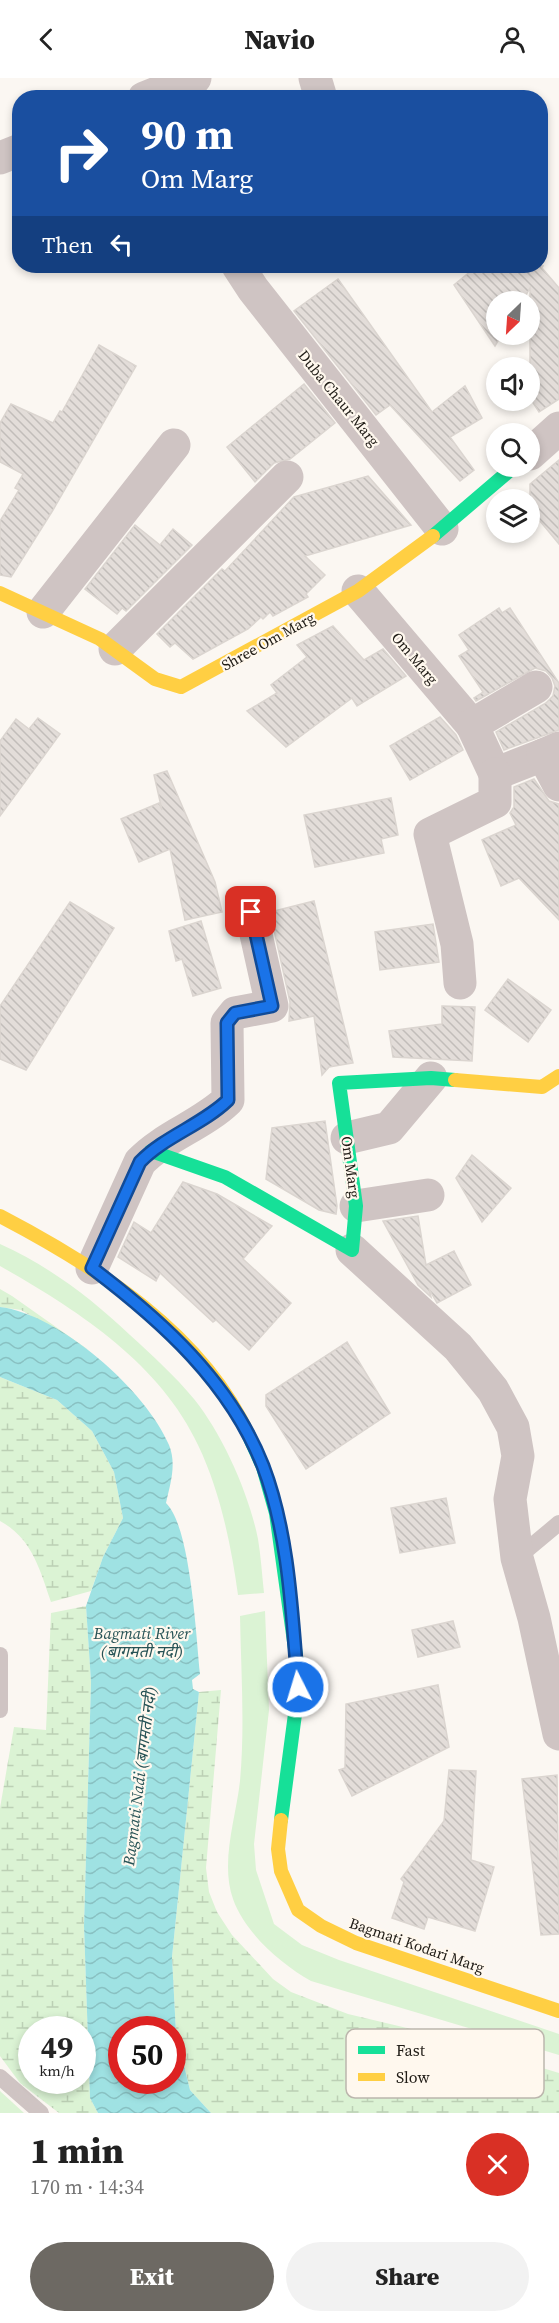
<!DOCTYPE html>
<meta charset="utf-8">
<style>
body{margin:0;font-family:"Source Serif 4","Noto Sans Devanagari",serif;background:#f2f2f2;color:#222;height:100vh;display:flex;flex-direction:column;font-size:22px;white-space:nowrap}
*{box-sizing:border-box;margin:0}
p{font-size:20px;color:#767676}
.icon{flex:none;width:33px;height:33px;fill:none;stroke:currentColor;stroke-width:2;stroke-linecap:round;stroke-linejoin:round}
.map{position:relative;height:2035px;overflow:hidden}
.sheet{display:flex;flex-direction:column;background:#fff;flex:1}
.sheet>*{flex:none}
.hud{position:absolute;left:12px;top:12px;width:536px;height:183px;border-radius:24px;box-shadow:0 3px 9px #0003;background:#1a4fa0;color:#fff;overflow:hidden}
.needle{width:39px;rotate:205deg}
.controls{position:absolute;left:486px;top:213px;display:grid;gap:12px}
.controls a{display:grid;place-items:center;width:54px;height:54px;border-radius:50%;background:#fff;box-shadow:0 3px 9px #0003;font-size:30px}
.speed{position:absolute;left:18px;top:1938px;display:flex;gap:12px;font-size:30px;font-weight:700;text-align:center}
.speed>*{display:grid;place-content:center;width:78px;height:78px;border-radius:50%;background:#fff;box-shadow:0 3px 9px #0003;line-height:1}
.speed small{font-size:15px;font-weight:400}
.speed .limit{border:9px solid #d22;background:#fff;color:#111}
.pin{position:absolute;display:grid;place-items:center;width:51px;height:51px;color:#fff;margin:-26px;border-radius:12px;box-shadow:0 3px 9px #0006}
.me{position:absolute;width:66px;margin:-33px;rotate:355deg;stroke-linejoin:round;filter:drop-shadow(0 0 4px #0008)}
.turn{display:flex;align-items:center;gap:21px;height:126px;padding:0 30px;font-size:27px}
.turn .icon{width:78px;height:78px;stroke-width:2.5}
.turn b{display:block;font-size:42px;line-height:51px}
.then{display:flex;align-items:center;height:57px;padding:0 30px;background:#0003;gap:12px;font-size:22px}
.round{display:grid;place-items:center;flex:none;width:63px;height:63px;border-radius:32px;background:#f2f2f2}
.summary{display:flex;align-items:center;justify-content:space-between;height:102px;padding:0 30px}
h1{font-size:36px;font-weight:800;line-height:45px}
.primary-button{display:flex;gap:12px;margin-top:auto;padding:12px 30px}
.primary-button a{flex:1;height:69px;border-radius:36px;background:#6d6963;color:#fff;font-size:24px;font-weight:800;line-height:69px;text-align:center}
.primary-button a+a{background:#f2f2f2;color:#222}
header{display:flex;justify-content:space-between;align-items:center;height:78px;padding:0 30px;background:#fff;font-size:27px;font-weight:800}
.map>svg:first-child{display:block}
</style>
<header><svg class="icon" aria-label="back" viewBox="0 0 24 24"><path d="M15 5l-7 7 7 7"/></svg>Navio<svg class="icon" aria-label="person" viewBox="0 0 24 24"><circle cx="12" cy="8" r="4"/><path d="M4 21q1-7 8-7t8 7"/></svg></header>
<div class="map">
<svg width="559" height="2035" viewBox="0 0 559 2035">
<defs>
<pattern id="wetland-marsh" width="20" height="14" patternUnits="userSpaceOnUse" patternTransform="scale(1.5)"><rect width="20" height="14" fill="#dbf3d4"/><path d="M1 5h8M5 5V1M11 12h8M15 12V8" fill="none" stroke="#bcd0b5"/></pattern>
<pattern id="water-waves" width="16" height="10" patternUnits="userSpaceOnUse" patternTransform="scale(1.5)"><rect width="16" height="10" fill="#9fe2e3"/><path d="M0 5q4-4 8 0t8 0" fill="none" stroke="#89c1c2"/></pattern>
<pattern id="building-back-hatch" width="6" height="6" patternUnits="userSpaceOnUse" patternTransform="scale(1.5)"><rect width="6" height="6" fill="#e3ddd9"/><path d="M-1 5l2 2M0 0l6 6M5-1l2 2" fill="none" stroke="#c2bdba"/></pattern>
</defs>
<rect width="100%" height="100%" fill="#fbf7f2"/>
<g fill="#dbf3d4">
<path d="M 0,1166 C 49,1188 91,1220 130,1257 C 152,1277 175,1298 194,1321 C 223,1357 249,1416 258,1461 C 261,1479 262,1497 264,1515 L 238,1517 C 231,1466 220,1413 198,1367 C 160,1285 76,1231 0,1188 Z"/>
<path d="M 265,1533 L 269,1632 L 254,1766 L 256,1792 L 274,1846 L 302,1867 L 339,1882 L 559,1956 L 559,1977 L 311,1903 C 281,1886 245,1855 233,1821 C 220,1784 236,1740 240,1703 C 245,1648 241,1593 240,1538 Z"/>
<path d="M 0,2013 L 24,2035 L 0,2035 Z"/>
</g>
<g fill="url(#wetland-marsh)" fill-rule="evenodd">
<path d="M 0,1211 L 12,1218 L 90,1273 L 21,1232 L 0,1229 Z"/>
<path d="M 0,1299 L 57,1322 L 92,1353 L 114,1394 L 123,1440 L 103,1479 L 91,1513 L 51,1524 C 40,1492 32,1460 0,1443 Z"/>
<path d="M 86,1528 L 91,1604 L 84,1848 L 90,2020 L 98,2035 L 59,2035 L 20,2005 L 0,1978 L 0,1730 L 14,1649 L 46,1652 L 51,1535 ZM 32,1952 L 82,1952 L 82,2002 L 32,2002 Z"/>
<path d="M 221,1612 L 206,1790 L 209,1814 L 217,1834 L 232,1857 L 273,1901 L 291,1914 L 348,1936 L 428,1955 L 559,1995 L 559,2035 L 211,2035 L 190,2012 L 176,1955 L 172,1879 L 199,1614 Z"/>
</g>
<path fill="url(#water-waves)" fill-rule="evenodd" d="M 0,1229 C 59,1236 146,1312 169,1367 C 177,1386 170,1407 166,1425 C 191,1449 196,1559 200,1596 L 192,1602 L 193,1611 L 199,1614 L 172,1879 L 176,1955 L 190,2012 L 211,2035 L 98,2035 L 90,2020 L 84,1848 L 91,1604 L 86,1528 L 103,1479 L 123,1440 L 114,1394 L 92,1353 L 57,1322 L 0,1299 ZM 122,1952 L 172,1952 L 172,2002 L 122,2002 Z"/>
<g fill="url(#building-back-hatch)" stroke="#dbd5d0" stroke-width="1.5">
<path d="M 477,188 L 543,188 L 542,190 L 559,210 L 559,321 L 539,334 L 530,320 L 530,210 L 522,224 L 496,224 L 496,256 L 502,256 L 495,268 L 454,207 Z"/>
<path d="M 338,201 L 432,334 L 465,308 L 482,340 L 450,359 L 474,392 L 460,403 L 390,327 L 376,337 L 294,233 Z"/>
<path d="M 99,267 L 136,288 L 53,432 L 11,499 L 0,497 L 0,443 L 19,412 L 15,410 L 23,396 L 0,384 L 0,345 L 11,326 L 53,345 L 60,333 L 62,334 Z"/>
<path d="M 304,306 L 335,345 L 290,381 L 274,385 L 255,404 L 227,369 Z"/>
<path d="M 559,382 L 559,466 L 530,431 L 530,406 Z"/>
<path d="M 368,398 L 411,447 L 305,478 L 325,497 L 306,516 L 308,519 L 273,538 L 270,534 L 263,541 L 261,539 L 248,551 L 193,581 L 175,565 L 170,569 L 157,556 L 222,491 L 225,493 L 294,419 Z"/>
<path d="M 135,447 L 160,467 L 173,451 L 192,467 L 126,533 L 122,530 L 117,536 L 85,511 Z"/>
<path d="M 499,530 L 502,535 L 510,530 L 559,605 L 559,652 L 504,672 L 496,654 L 546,625 L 553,618 L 555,608 L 552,600 L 546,593 L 535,590 L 476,623 L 474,620 L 483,614 L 459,578 L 469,572 L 459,557 Z"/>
<path d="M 333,548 L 364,582 L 383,571 L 406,598 L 357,628 L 352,620 L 286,669 L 247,633 L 277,615 L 271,607 L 307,579 L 297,567 Z"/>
<path d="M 440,639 L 456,657 L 463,672 L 410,702 L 390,668 Z"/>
<path d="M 38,640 L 60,656 L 0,738 L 0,663 L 16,641 L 29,651 Z"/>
<path d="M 167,693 L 215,804 L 222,834 L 185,842 L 170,771 L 139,784 L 121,741 L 159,725 L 162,732 L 154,697 Z"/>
<path d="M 534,701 L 549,723 L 559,726 L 559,842 L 519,800 L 501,808 L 482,762 L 516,747 L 510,735 L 514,729 L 514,709 Z"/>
<path d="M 391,720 L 398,757 L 381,761 L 384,775 L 315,789 L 304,737 Z"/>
<path d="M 314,823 L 353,985 L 329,989 L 322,997 L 314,938 L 289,943 L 290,924 L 270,834 Z"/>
<path d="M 70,824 L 114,850 L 26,992 L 0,981 L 0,928 Z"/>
<path d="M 201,843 L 221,910 L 193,918 L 182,881 L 176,883 L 169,853 Z"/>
<path d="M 433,846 L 439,884 L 380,892 L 375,854 Z"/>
<path d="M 508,901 L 551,932 L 528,964 L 485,932 Z"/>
<path d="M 442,928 L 475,929 L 472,983 L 393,979 L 389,953 L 442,946 Z"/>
<path d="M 325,1043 L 337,1128 L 336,1136 L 319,1132 L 266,1101 L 272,1050 Z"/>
<path d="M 472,1077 L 511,1110 L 482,1144 L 456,1100 Z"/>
<path d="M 183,1104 L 217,1116 L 272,1148 L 243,1181 L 291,1225 L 249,1272 L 216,1242 L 213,1244 L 160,1195 L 156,1203 L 118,1179 L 134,1144 L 151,1155 Z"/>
<path d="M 418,1138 L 426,1187 L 454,1173 L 471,1207 L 437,1225 L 429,1211 L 431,1219 L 418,1207 L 383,1143 Z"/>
<path d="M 347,1264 L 390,1335 L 306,1391 L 266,1328 L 266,1317 Z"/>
<path d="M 446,1420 L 455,1465 L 400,1475 L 391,1430 Z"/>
<path d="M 453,1543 L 460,1569 L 418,1579 L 412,1552 Z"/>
<path d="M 438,1607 L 449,1669 L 352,1718 L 339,1692 L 345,1690 L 346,1626 Z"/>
<path d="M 449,1692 L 476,1693 L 471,1782 L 494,1789 L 475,1853 L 428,1839 L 424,1851 L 392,1840 L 404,1804 L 401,1801 L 444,1743 Z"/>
<path d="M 557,1697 L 559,1856 L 541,1857 L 522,1701 Z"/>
</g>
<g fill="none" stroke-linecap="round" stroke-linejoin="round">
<g stroke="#cfc4c3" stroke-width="16">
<path d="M 517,1480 L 559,1445"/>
<path d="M 0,1577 L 0,1632"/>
<path d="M 0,1999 L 41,2035"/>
</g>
<g stroke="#cfc4c3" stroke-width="33">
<path d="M 315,0 L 321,20"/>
<path d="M 144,20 L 195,0"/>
<path d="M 0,80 L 20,72"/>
<path d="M 238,188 L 253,211 L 442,451"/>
<path d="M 530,376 L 559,350"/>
<path d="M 358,513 L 472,647"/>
<path d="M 43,534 L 174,367"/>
<path d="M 115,571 L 287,399"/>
<path d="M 536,609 L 472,647 L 495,696 L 543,677"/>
<path d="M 559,670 L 543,677 L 559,707"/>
<path d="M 460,905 L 457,866 L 430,756 L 495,724 L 495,696"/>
<path d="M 347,1060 L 389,1050 L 431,1000"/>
<path d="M 356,1128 L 428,1117"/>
<path d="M 352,1172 L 458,1269 L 493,1312 L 513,1349 L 518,1378 L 510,1421 L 517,1480 L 534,1540 L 559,1656"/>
<path d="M 92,1190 L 140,1084 C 165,1058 202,1047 228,1022 L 227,945 L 235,935 L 272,928 L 251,834"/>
</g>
<g stroke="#16e098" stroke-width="14">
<path d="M 433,458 L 515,388"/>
<path d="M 151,1073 L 225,1099 L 352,1172 L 356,1128 L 339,1005 L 431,1000 L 455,1002"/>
<path d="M 249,1358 L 263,1389 L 276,1435 L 297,1585 L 297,1621 L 281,1742"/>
</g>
<g stroke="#ffcf43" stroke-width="14">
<path d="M 0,515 L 100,561 L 155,601 L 181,609 L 358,513 L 433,458"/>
<path d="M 455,1002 L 542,1009 L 559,998"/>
<path d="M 0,1138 C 96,1188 203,1256 249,1358"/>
<path d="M 281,1742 L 278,1771 L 281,1793 L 298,1832 L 321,1848 L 356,1865 L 559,1933"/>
</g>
</g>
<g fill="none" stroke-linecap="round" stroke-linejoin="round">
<g stroke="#114b97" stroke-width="15">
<path id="route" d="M 251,834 L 272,928 L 235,935 L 227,945 L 228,1022 C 202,1047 165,1058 140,1084 L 92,1190 C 162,1243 230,1304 263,1388 C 289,1456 292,1536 298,1609"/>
</g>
<use href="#route" stroke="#1a73e8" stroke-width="10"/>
</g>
<g text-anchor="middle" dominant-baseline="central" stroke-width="4.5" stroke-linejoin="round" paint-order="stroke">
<g font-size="15" fill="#201c16" stroke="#fff8ee">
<text transform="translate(339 320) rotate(51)">Duba Chaur Marg</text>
<text transform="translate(268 563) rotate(-29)">Shree Om Marg</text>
<text transform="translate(415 580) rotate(50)">Om Marg</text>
<text transform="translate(351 1089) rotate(82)">Om Marg</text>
<text transform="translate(417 1867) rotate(19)">Bagmati Kodari Marg</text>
</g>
<g font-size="16" font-style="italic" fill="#265255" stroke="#fff8ee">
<text x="142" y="1555">Bagmati River<tspan x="142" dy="18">(बागमती नदी)</tspan></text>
<text transform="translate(139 1698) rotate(-83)">Bagmati Nadi (बागमती नदी)</text>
</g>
</g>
<rect x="346" y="1951" width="198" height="69" rx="9" fill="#fff8ee" stroke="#bcb6ad" stroke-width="1.5"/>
<rect x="358" y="1968" width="27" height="8" fill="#16e098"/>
<rect x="358" y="1995" width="27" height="8" fill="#ffcf43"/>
<g font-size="16" fill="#201c16">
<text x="396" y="1978">Fast</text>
<text x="396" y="2005">Slow</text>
</g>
</svg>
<div class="controls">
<a><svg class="needle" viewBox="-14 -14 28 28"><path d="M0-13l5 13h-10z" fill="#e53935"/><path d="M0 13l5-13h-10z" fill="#767676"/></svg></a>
<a><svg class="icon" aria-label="sound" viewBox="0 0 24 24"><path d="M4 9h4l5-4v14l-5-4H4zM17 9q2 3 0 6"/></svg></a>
<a><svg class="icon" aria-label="search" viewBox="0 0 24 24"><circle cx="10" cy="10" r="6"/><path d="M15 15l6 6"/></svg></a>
<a><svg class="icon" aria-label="layers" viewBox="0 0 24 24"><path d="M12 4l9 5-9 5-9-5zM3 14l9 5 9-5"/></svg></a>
</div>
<div class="speed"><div>49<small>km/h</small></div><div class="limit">50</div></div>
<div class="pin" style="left:251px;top:834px;background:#d93025"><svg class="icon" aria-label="arrive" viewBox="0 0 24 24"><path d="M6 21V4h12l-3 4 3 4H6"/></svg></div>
<svg class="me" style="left:298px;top:1609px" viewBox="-20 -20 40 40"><circle r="17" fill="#1a73e8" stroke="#fff" stroke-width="3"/><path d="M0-11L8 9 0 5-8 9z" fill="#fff"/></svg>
<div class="hud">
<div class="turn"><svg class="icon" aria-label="right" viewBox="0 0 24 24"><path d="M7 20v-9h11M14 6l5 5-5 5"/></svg><div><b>90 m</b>Om Marg</div></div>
<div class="then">Then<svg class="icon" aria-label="left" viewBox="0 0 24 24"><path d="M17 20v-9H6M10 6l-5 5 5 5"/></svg></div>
</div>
</div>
<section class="sheet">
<div class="summary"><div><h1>1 min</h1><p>170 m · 14:34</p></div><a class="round" style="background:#d93025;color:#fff"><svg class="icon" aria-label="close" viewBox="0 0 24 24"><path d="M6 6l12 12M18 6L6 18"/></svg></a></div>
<div class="primary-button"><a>Exit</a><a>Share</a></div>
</section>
